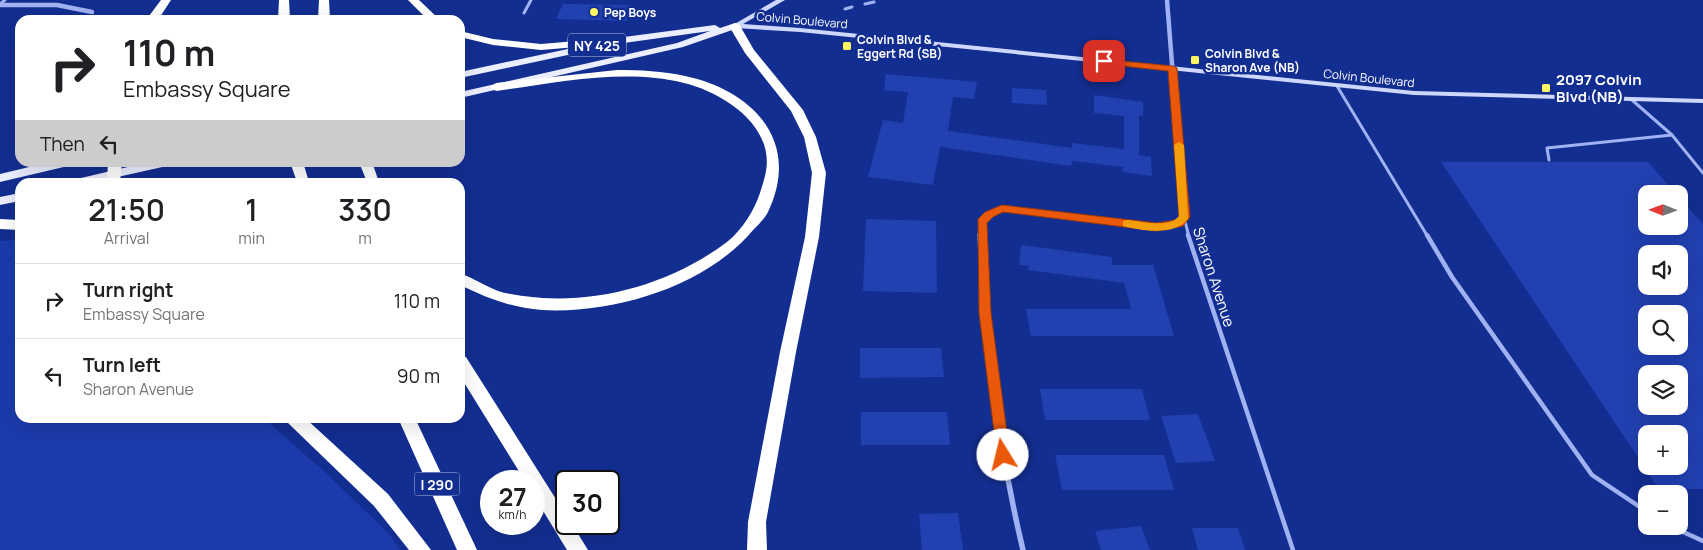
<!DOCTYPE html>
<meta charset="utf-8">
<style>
body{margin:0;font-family:Manrope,sans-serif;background:#f6f6f6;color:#202124;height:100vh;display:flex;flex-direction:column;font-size:19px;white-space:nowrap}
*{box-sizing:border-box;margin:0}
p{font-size:16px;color:#757577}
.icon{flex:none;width:28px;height:28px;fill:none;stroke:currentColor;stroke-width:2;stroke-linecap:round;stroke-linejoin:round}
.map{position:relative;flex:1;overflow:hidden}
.details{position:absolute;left:15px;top:178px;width:450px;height:245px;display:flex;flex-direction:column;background:#fff;border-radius:15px;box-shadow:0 5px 20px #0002}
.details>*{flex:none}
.top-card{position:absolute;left:15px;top:15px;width:450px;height:152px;border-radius:15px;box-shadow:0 5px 20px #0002;background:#fff;color:#202124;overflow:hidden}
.needle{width:32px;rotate:271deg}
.tools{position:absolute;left:1638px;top:185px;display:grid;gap:10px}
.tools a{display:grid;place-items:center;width:50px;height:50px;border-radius:10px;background:#fff;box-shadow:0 5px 20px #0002;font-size:25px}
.speed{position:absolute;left:480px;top:470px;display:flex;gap:10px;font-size:25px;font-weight:700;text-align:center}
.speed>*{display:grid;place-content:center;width:65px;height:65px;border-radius:50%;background:#fff;box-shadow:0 5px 20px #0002;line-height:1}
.speed small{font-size:12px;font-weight:400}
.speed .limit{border:2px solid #111;border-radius:8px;background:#fff;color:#111}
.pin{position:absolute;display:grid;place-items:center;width:42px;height:42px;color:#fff;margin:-21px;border-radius:10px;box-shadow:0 2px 8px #0006}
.me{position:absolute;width:55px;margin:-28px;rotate:351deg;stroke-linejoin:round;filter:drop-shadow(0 0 4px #0008)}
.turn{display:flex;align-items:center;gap:18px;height:105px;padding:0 25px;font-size:22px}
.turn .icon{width:65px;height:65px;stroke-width:2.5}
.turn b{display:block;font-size:35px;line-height:42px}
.then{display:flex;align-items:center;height:48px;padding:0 25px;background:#0003;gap:10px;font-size:19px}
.eta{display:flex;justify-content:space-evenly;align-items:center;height:85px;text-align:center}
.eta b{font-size:30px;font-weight:600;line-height:35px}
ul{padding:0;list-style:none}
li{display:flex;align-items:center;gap:15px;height:75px;padding:0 25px;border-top:1px solid #e0e0e0}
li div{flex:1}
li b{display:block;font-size:19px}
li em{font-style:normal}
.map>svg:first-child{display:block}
</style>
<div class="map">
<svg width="1703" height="550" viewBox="0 0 1703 550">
<rect width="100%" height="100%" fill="#132e91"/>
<path fill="#1b3bac" d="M 14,240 L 20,243 L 20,418 L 263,418 L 326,473 L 390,535 L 400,550 L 0,550 L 0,241 Z"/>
<g fill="#2141b1" fill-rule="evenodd">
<path d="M 563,4 L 632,5 L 627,21 L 556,19 Z"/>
<path d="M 886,74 L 977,82 L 974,99 L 953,97 L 948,131 L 1072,148 L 1072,143 L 1124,149 L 1124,116 L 1094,113 L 1094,95 L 1143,102 L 1143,116 L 1139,115 L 1139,155 L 1151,157 L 1152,176 L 1123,172 L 1123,167 L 1072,161 L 1071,166 L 940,147 L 933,185 L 868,177 L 883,120 L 903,123 L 908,92 L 884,90 Z"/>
<path d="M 1012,88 L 1046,90 L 1047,105 L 1012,103 Z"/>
<path d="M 1441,162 L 1648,162 L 1676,194 L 1646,194 L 1646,226 L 1679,226 L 1679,197 L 1703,224 L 1703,489 L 1659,489 ZM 1646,254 L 1679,254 L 1679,286 L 1646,286 ZM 1646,314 L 1679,314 L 1679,346 L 1646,346 ZM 1646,374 L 1679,374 L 1679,406 L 1646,406 ZM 1646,434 L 1679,434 L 1679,466 L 1646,466 Z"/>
<path d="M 866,219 L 936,221 L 937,293 L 863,291 Z"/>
<path d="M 1021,245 L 1112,257 L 1112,265 L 1153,265 L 1174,336 L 1031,336 L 1026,309 L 1131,309 L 1124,283 L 1028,270 L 1029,266 L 1019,265 Z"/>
<path d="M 860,348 L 941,348 L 944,377 L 860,378 Z"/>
<path d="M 1040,389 L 1142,389 L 1150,420 L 1045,420 Z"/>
<path d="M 861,412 L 947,412 L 950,445 L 861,445 Z"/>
<path d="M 1198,414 L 1215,461 L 1176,463 L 1161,416 Z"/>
<path d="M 1055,455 L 1164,455 L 1174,490 L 1062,490 Z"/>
<path d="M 958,513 L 963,550 L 922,550 L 919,514 Z"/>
<path d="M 1141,526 L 1150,550 L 1101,550 L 1095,531 Z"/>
<path d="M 1192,528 L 1238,528 L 1245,550 L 1198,550 Z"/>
</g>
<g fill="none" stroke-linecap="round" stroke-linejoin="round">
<g stroke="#a0b2f2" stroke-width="3">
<path d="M 0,4 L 5,0"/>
<path d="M 865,4 L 874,2"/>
<path d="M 845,9 L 852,7"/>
<path d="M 524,13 L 531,0"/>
<path d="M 1337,86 L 1428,237"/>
<path d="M 1632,100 L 1672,135 L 1703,173"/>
<path d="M 1549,160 L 1547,148 L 1672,135"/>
<path d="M 1184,217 L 1189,237"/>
</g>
<g stroke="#a0b2f2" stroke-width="4.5">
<path d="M 1188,235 L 1293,550"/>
<path d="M 1427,235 L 1452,277 L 1592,475 L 1646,511"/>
<path d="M 1670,526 L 1703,541"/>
</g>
<g stroke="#a0b2f2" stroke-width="4.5">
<path d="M 0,5 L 57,5 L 92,12"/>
<path d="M 981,237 C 980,220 989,211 1005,209 L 1157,227 L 1179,224 L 1184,217 L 1167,0"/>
</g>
<path stroke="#a0b2f2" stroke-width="5.5" d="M 980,235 C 986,342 998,446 1023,550"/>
<path fill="#cfd8fc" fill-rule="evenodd" d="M 776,0 L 785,0 L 743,24 L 800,28 L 1414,91 L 1703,99 L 1703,103 L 1414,95 L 800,32 L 735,28 L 731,26 Z"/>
<g fill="#ebeeff" fill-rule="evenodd">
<path d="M 735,23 L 740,26 L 738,28 L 683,47 L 460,98 L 460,92 L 677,43 L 710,31 L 624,43 L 460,78 L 460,72 L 624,37 L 715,25 L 720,28 Z"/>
<path d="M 50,162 L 73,162 L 68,166 L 0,182 L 0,174 Z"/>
<path d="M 149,162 L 172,162 L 167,166 L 95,182 L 75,182 L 81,178 Z"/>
<path d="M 20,193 L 20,201 L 0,205 L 0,197 Z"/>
</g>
<g fill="#fff" fill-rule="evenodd">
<path d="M 161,0 L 171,0 L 158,20 L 146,20 Z"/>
<path d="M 279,0 L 289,0 L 290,20 L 278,20 Z"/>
<path d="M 319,0 L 329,0 L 330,20 L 318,20 Z"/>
<path d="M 408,0 L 419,0 L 440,20 L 428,20 Z"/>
<path d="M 735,23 L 739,24 L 754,50 L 803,110 L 816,137 L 826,173 L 819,237 L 796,352 L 766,522 L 767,550 L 747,550 L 748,522 L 780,352 L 805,237 L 812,173 L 804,137 L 791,111 L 745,53 L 729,26 Z"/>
<path d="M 460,31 L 493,39 L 541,44 L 624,37 L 630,40 L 624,43 L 541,50 L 493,45 L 460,37 Z"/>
<path d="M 617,70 C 640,70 663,71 685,76 C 752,90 802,141 768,212 C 765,218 759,224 754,229 C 707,286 615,314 542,310 C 512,308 487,298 460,285 L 460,273 C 473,278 485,286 498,291 C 510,295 529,297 542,298 C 607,302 675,281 727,242 C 742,230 754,211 760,193 C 762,186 765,178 766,171 C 774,125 722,92 684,83 C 623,68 557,83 496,91 L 490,87 L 496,83 Z"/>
<path d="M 108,162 L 122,162 L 120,182 L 107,182 Z"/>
<path d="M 290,162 L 303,162 L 309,182 L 297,182 Z"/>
<path d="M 359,162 L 372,162 L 379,182 L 367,182 Z"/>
<path d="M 0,219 L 20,220 L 20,230 L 0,229 Z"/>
<path d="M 460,356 L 466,357 L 566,515 L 566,524 L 572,524 L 588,550 L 567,550 L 534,496 L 534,481 L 525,481 L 460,376 Z"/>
<path d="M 285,418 L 305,418 L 388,494 L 431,550 L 409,550 L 374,506 L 288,423 Z"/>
<path d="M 398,418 L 415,418 L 477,550 L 457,550 Z"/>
</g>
</g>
<path fill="#ea580c" stroke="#983908" d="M 1100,59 L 1173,66 L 1177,68 L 1190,217 L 1183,226 L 1157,231 L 1003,212 L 993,217 L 987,223 L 991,313 L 1010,455 L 1008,459 L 998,459 L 997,455 L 979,313 L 978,219 L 985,212 L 1002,205 L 1157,223 L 1176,220 L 1179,216 L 1168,71 L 1104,64 L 1100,63 Z"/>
<path fill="#f59e0b" d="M 1179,142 L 1184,145 L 1188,219 C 1175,236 1142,231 1123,226 L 1123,221 L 1127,220 C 1142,221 1169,229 1179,216 L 1174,145 Z"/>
<g fill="#fff561" stroke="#132e91" stroke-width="2">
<circle cx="594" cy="12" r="5"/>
<rect x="842" y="41" width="10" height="10" rx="2.5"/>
<rect x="1190" y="55" width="10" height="10" rx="2.5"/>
<rect x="1541" y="83" width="10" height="10" rx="2.5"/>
</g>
<g text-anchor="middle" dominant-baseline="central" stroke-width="5" stroke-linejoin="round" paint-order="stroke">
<g font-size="12" font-weight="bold" fill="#fff" stroke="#132e91" text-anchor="start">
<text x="604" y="12">Pep Boys</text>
<text x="857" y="39">Colvin Blvd &amp;<tspan x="857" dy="14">Eggert Rd (SB)</tspan></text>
<text x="1205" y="53">Colvin Blvd &amp;<tspan x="1205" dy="14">Sharon Ave (NB)</tspan></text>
</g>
<g font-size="12" fill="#fff" stroke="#132e91">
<text transform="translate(802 20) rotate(5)">Colvin Boulevard</text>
<text transform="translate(1369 78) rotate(6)">Colvin Boulevard</text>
</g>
<g fill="#132e91" stroke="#b8c0de" stroke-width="1">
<rect x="568" y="33.5" width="58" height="23" rx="4"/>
<rect x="414.5" y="472.5" width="45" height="23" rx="4"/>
</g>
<g font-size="14" font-weight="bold" fill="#fff">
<text x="597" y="45">NY 425</text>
<text x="437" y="484">I 290</text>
</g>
<g font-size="15" font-weight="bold" fill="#fff" stroke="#132e91" text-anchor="start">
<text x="1556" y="79">2097 Colvin<tspan x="1556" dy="17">Blvd (NB)</tspan></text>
</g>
<g font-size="15" fill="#fff" stroke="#132e91">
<text transform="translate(1214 277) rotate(72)">Sharon Avenue</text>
</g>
</g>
</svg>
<div class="tools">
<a><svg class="needle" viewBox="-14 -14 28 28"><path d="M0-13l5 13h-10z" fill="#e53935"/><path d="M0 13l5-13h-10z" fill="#757577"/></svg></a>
<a><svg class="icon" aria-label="sound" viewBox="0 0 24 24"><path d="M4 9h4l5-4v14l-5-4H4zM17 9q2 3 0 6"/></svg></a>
<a><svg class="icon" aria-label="search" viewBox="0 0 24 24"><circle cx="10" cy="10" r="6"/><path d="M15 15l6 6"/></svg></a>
<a><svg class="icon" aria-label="layers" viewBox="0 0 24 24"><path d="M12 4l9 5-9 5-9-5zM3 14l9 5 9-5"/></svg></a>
<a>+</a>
<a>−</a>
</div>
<div class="speed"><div>27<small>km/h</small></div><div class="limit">30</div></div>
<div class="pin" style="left:1104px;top:61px;background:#d93025"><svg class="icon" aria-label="arrive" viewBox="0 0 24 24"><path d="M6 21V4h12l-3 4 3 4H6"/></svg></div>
<svg class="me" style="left:1003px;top:455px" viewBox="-20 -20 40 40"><circle r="19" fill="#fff"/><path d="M0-13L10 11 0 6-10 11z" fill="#ea580c"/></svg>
<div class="top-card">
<div class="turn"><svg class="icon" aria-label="right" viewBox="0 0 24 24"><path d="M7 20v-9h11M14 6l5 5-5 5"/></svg><div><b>110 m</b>Embassy Square</div></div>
<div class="then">Then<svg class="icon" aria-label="left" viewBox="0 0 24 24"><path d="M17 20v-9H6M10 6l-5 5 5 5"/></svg></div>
</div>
<section class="details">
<div class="eta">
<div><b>21:50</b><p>Arrival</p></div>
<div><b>1</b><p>min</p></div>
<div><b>330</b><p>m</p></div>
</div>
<ul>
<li><svg class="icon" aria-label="right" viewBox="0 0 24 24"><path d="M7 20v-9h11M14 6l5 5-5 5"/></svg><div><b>Turn right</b><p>Embassy Square</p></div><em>110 m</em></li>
<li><svg class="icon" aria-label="left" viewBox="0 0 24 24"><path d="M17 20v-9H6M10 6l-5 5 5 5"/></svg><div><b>Turn left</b><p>Sharon Avenue</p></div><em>90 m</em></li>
</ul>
</section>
</div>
